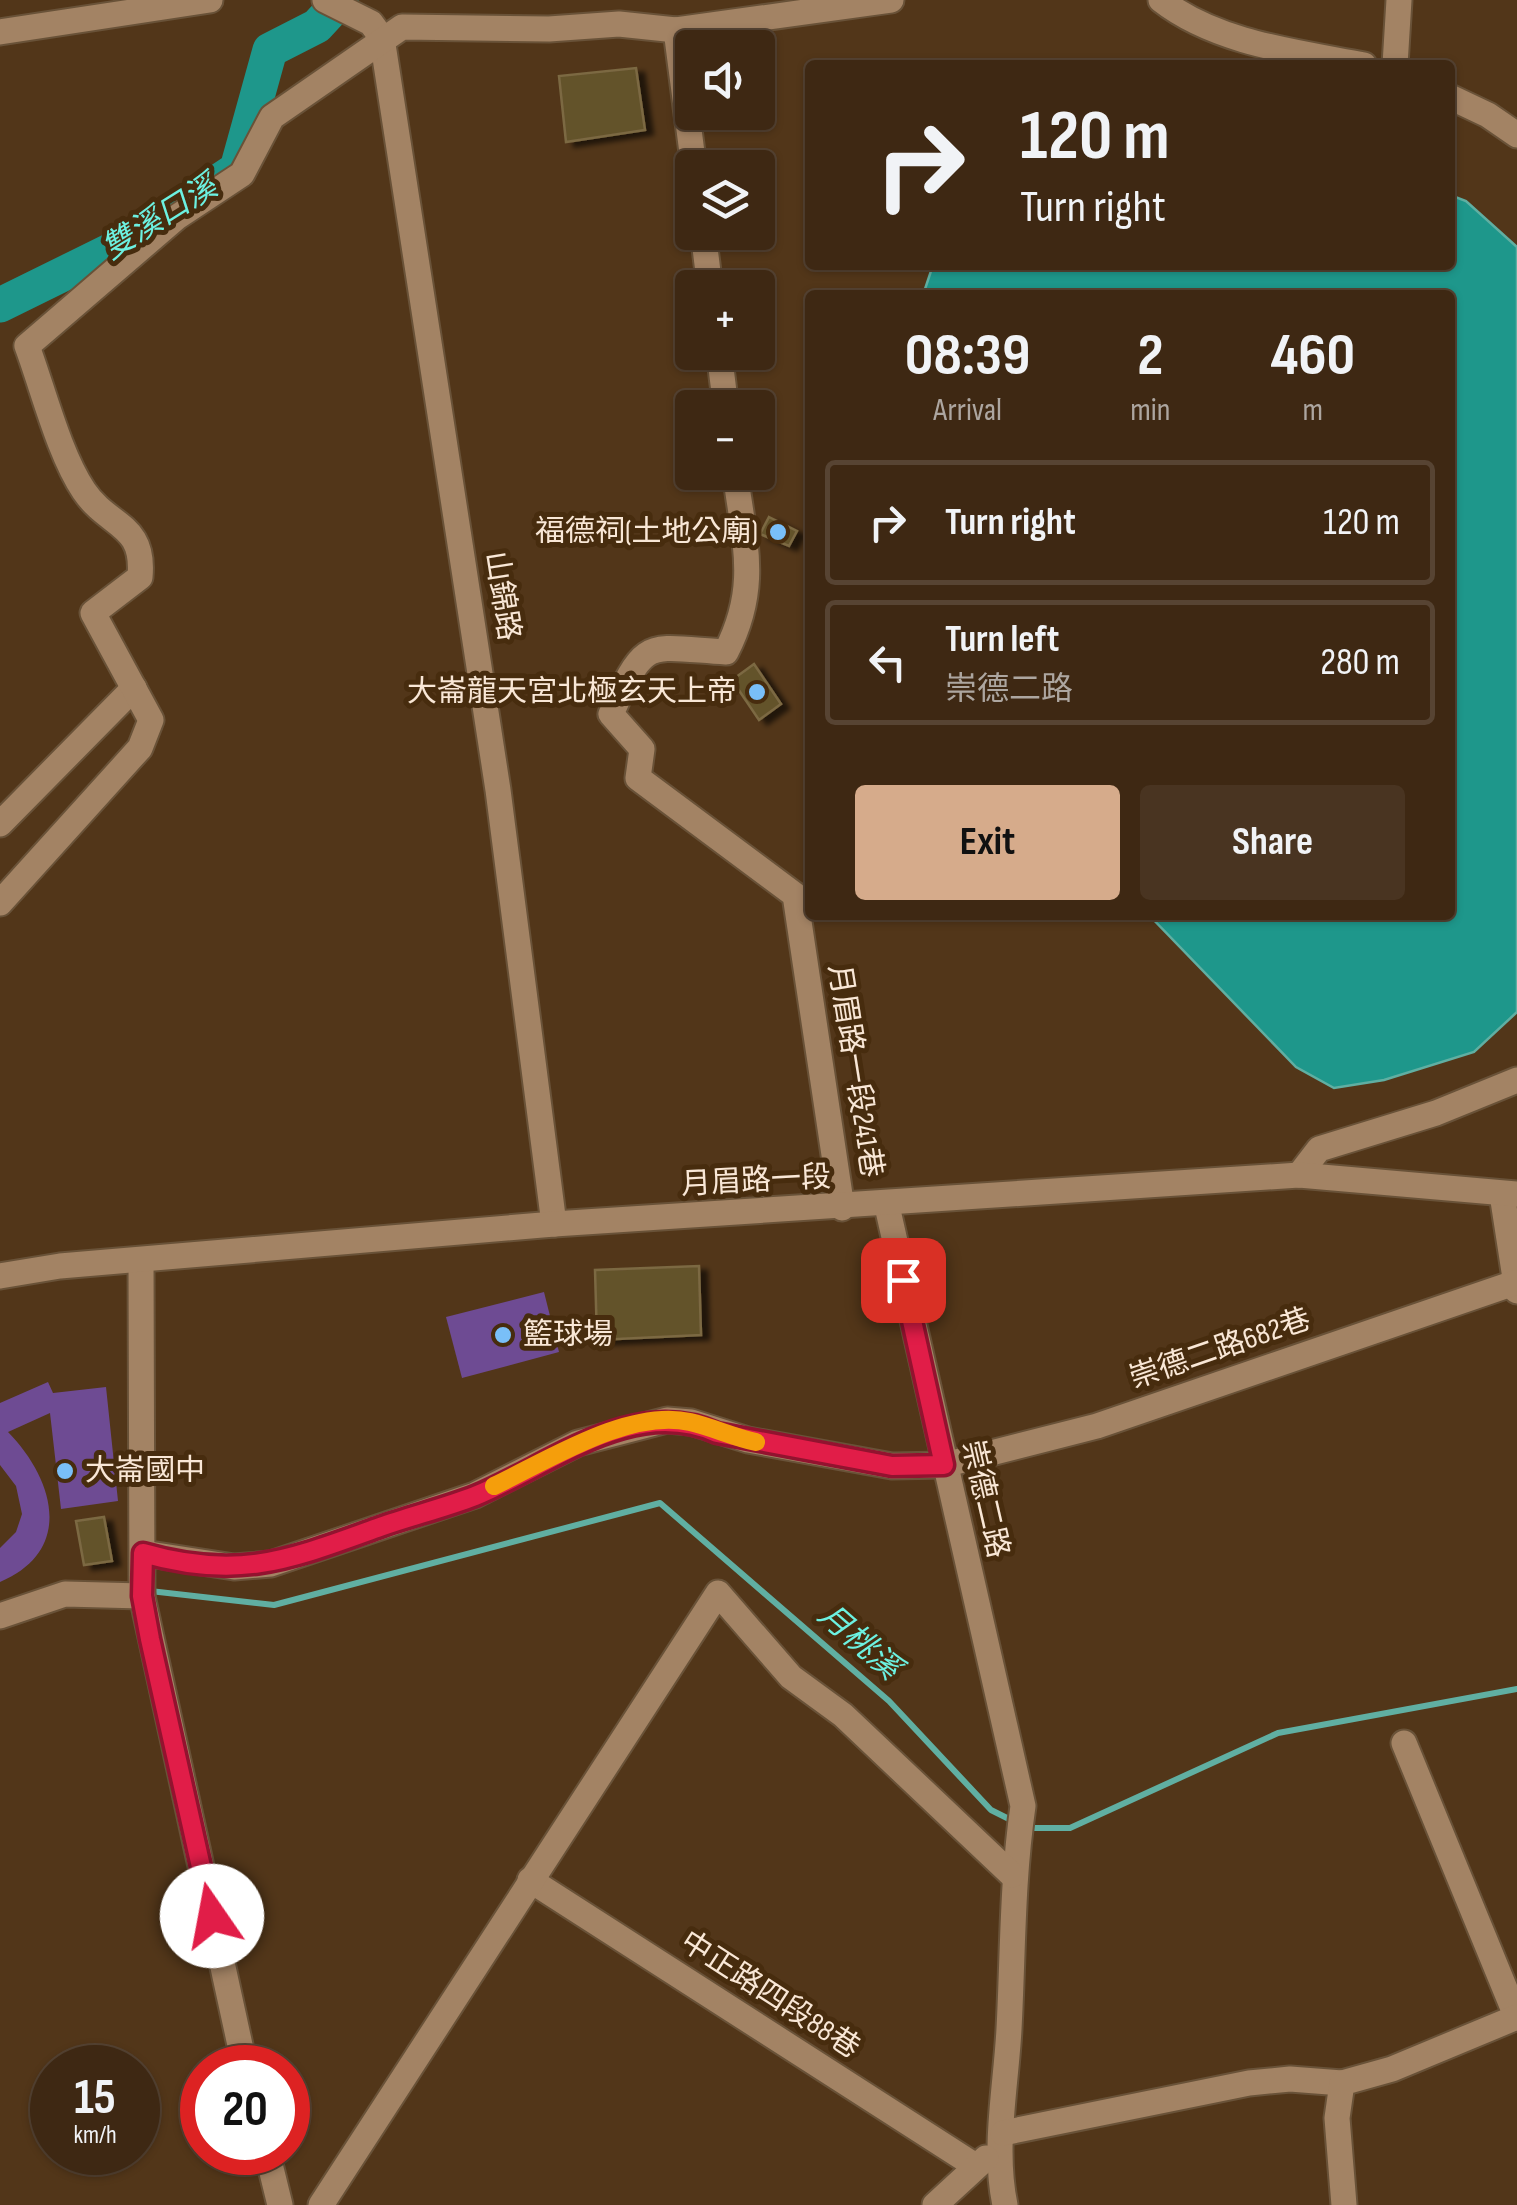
<!DOCTYPE html>
<meta charset="utf-8">
<style>
body{margin:0;font-family:"Sofia Sans Condensed","Noto Sans TC",sans-serif;background:#493421;color:#f1f3f6;height:100vh;display:flex;flex-direction:column;font-size:38px;white-space:nowrap}
*{box-sizing:border-box;margin:0}
p{font-size:32px;color:#ada6a0}
.icon{flex:none;width:55px;height:55px;fill:none;stroke:currentColor;stroke-width:2;stroke-linecap:round;stroke-linejoin:round}
.map{position:relative;flex:1;overflow:hidden}
.drawer{position:absolute;left:805px;top:290px;width:650px;height:630px;display:flex;flex-direction:column;background:#3e2813;border-radius:10px;box-shadow:0 2px 8px #0004,0 0 0 2px #574433}
.drawer>*{flex:none}
.guide{position:absolute;left:805px;top:60px;width:650px;height:210px;border-radius:10px;box-shadow:0 2px 8px #0004,0 0 0 2px #574433;background:#3e2813;color:#f1f3f6;overflow:hidden}
.buttons{position:absolute;left:675px;top:30px;display:grid;gap:20px}
.buttons a{display:grid;place-items:center;width:100px;height:100px;border-radius:10px;background:#3e2813;box-shadow:0 2px 8px #0004,0 0 0 2px #574433;font-size:50px}
.speed{position:absolute;left:30px;top:2045px;display:flex;gap:20px;font-size:50px;font-weight:700;text-align:center}
.speed>*{display:grid;place-content:center;width:130px;height:130px;border-radius:50%;background:#3e2813;box-shadow:0 2px 8px #0004,0 0 0 2px #574433;line-height:1}
.speed small{font-size:25px;font-weight:400}
.speed .limit{border:15px solid #d22;background:#fff;color:#111}
.pin{position:absolute;display:grid;place-items:center;width:85px;height:85px;color:#fff;margin:-42px;border-radius:20px;box-shadow:0 5px 15px #0006}
.me{position:absolute;width:110px;margin:-55px;rotate:348deg;stroke-linejoin:round;filter:drop-shadow(0 0 8px #0008)}
.turn{display:flex;align-items:center;gap:35px;height:210px;padding:0 50px;font-size:45px}
.turn .icon{width:130px;height:130px;stroke-width:2.5}
.turn b{display:block;font-size:70px;line-height:85px}
.eta{display:flex;justify-content:space-evenly;align-items:center;height:170px;text-align:center}
.eta b{font-size:60px;font-weight:700;line-height:70px}
.button{display:flex;gap:20px;margin-top:auto;padding:20px 50px}
.button a{flex:1;height:115px;border-radius:10px;background:#d6ab8b;color:#111;font-size:40px;font-weight:700;line-height:115px;text-align:center}
.button a+a{background:#493421;color:#f1f3f6}
ul{padding:0;list-style:none}
li{display:flex;align-items:center;gap:30px;height:125px;margin:0 20px 15px;padding:0 30px;border:5px solid #574433;border-radius:10px}
li div{flex:1}
li b{display:block;font-size:38px}
li em{font-style:normal}
.map>svg:first-child{display:block}
</style>
<div class="map">
<svg width="1517" height="2205" viewBox="0 0 1517 2205">
<defs>
<filter id="shadow"><feDropShadow dx="8" dy="4.5" stdDeviation="2.5" flood-color="#0009"/></filter>
</defs>
<rect width="100%" height="100%" fill="#523619"/>
<g fill="#6e4b93">
<path d="M 544,1292 L 559,1352 L 462,1378 L 446,1317 Z"/>
<path d="M 48,1382 L 53,1393 L 106,1387 L 118,1501 L 61,1509 L 50,1413 L 8,1432 C 54,1479 75,1550 0,1582 L 0,1548 L 16,1532 L 22,1514 L 16,1486 L 0,1465 L 0,1403 Z"/>
</g>
<path fill="#1e978b" stroke="#60afa2" stroke-width="2.5" d="M 1450,195 L 1466,201 L 1517,247 L 1517,1012 L 1474,1052 L 1384,1080 L 1334,1088 L 1296,1067 L 1149,915 L 1450,915 L 1450,295 L 923,295 L 933,265 L 1450,265 Z"/>
<g fill="none" stroke-linecap="round" stroke-linejoin="round">
<g stroke="#60afa2" stroke-width="6">
<path d="M 150,1591 L 274,1605 L 660,1503 L 889,1701 L 991,1810 L 1015,1822"/>
<path d="M 1026,1828 L 1070,1828 L 1278,1733 L 1517,1689"/>
</g>
<g stroke="#1e978b" stroke-width="35">
<path d="M 222,179 L 237,169 L 270,50 L 317,26 L 341,0"/>
<path d="M 0,305 L 132,240 L 167,217"/>
</g>
</g>
<g fill="#64522c" stroke="#7b6943" stroke-width="2.5" filter="url(#shadow)">
<path d="M 636,68 L 645,130 L 566,142 L 559,76 Z"/>
<path d="M 769,517 L 797,531 L 789,546 L 760,534 Z"/>
<path d="M 754,664 L 781,704 L 759,720 L 732,680 Z"/>
<path d="M 699,1266 L 701,1335 L 597,1340 L 595,1270 Z"/>
<path d="M 104,1517 L 112,1561 L 84,1565 L 76,1521 Z"/>
</g>
<g fill="none" stroke-linecap="round" stroke-linejoin="round">
<g stroke="#695238" stroke-width="29">
<g id="minor">
<path d="M 325,0 L 371,23 L 382,38 L 498,790 L 554,1224"/>
<path d="M 1161,0 C 1216,43 1296,52 1364,65"/>
<path d="M 676,30 L 694,168"/>
<path d="M 0,32 L 210,0"/>
<path d="M 1395,65 L 1399,0"/>
<path d="M 1450,97 L 1488,115 L 1517,135"/>
<path d="M 703,232 L 710,288"/>
<path d="M 719,352 L 726,408"/>
<path d="M 735,472 C 744,542 760,586 726,652 C 645,647 646,636 611,714 L 642,749 L 638,778 L 795,895 L 842,1208"/>
<path d="M 0,824 L 134,688"/>
<path d="M 0,903 L 140,748 L 151,720 L 93,613 L 140,577 C 145,523 109,528 84,491 C 59,454 43,389 27,346 L 177,217 L 242,174 L 272,117 L 402,27 L 549,29 L 619,24 L 676,30 L 891,0"/>
<path d="M 1299,1175 L 1319,1149 L 1436,1113 L 1517,1080"/>
<path d="M 1502,1194 L 1517,1291"/>
<path d="M 887,1206 L 1023,1806 C 1012,1881 1013,1954 1009,2029 C 1006,2087 993,2148 1005,2205"/>
<path d="M 141,1260 L 142,1596 L 245,2068"/>
<path d="M 0,1276 L 60,1266 L 554,1224 L 1299,1175 L 1517,1194"/>
<path d="M 143,1553 L 234,1567 L 271,1564 L 475,1495 L 578,1443 L 667,1420 L 691,1422 L 748,1440 L 892,1466 L 944,1465 L 1097,1426 L 1514,1283"/>
<path d="M 0,1616 L 65,1594 L 142,1596"/>
<path d="M 1404,1743 L 1517,2018"/>
<path d="M 530,1880 L 974,2165"/>
<path d="M 1003,2133 L 1249,2083 L 1290,2079 L 1342,2083"/>
<path d="M 267,2152 L 280,2205"/>
<path d="M 321,2205 L 718,1593 L 791,1677 L 843,1715 L 1012,1875"/>
<path d="M 935,2205 L 986,2158"/>
<path d="M 1344,2205 L 1337,2118 L 1342,2083 L 1392,2069 L 1517,2017"/>
</g>
</g>
<use href="#minor" stroke="#a38364" stroke-width="25"/>
</g>
<g fill="none" stroke-linecap="round" stroke-linejoin="round">
<g stroke="#92132f" stroke-width="25">
<path id="route" d="M 212,1916 L 150,1639 L 142,1596 L 143,1553 C 240,1581 291,1559 380,1527 C 411,1516 444,1508 475,1496 C 551,1465 632,1395 717,1433 L 892,1466 L 944,1465 L 903,1280"/>
</g>
<use href="#route" stroke="#e11d48" stroke-width="18"/>
<path stroke="#f59e0b" stroke-width="18" d="M 494,1486 C 547,1461 629,1408 690,1422 C 712,1427 733,1437 756,1442"/>
</g>
<g fill="#79bff8" stroke="#472c0e" stroke-width="4">
<circle cx="778" cy="532" r="10"/>
<circle cx="757" cy="692" r="10"/>
<circle cx="503" cy="1335" r="10"/>
<circle cx="65" cy="1471" r="10"/>
</g>
<g text-anchor="middle" dominant-baseline="central" stroke-width="10" stroke-linejoin="round" paint-order="stroke">
<g font-size="30" fill="#f9e7d6" stroke="#472c0e" text-anchor="end">
<text x="758" y="532">福德祠(土地公廟)</text>
<text x="737" y="692">大崙龍天宮北極玄天上帝</text>
<text x="523" y="1335" text-anchor="start">籃球場</text>
<text x="85" y="1471" text-anchor="start">大崙國中</text>
</g>
<g font-size="30" fill="#f9e7d6" stroke="#472c0e">
<text transform="translate(502 596) rotate(81)">山錦路</text>
<text transform="translate(855 1071) rotate(81)">月眉路一段241巷</text>
<text transform="translate(756 1181) rotate(-3)">月眉路一段</text>
<text transform="translate(1220 1349) rotate(-19)">崇德二路682巷</text>
<text transform="translate(985 1499) rotate(77)">崇德二路</text>
<text transform="translate(770 1995) rotate(33)">中正路四段88巷</text>
</g>
<g font-size="32" font-style="italic" fill="#6cf1e1" stroke="#472c0e">
<text transform="translate(160 218) rotate(-32)">雙溪口溪</text>
<text transform="translate(859 1642) rotate(41)">月桃溪</text>
</g>
</g>
</svg>
<div class="buttons">
<a><svg class="icon" aria-label="sound" viewBox="0 0 24 24"><path d="M4 9h4l5-4v14l-5-4H4zM17 9q2 3 0 6"/></svg></a>
<a><svg class="icon" aria-label="layers" viewBox="0 0 24 24"><path d="M12 4l9 5-9 5-9-5zM3 14l9 5 9-5"/></svg></a>
<a>+</a>
<a>−</a>
</div>
<div class="speed"><div>15<small>km/h</small></div><div class="limit">20</div></div>
<div class="pin" style="left:903px;top:1280px;background:#d93025"><svg class="icon" aria-label="arrive" viewBox="0 0 24 24"><path d="M6 21V4h12l-3 4 3 4H6"/></svg></div>
<svg class="me" style="left:212px;top:1916px" viewBox="-20 -20 40 40"><circle r="19" fill="#fff"/><path d="M0-13L10 11 0 6-10 11z" fill="#e11d48"/></svg>
<div class="guide">
<div class="turn"><svg class="icon" aria-label="right" viewBox="0 0 24 24"><path d="M7 20v-9h11M14 6l5 5-5 5"/></svg><div><b>120 m</b>Turn right</div></div>
</div>
<section class="drawer">
<div class="eta">
<div><b>08:39</b><p>Arrival</p></div>
<div><b>2</b><p>min</p></div>
<div><b>460</b><p>m</p></div>
</div>
<ul>
<li><svg class="icon" aria-label="right" viewBox="0 0 24 24"><path d="M7 20v-9h11M14 6l5 5-5 5"/></svg><div><b>Turn right</b></div><em>120 m</em></li>
<li><svg class="icon" aria-label="left" viewBox="0 0 24 24"><path d="M17 20v-9H6M10 6l-5 5 5 5"/></svg><div><b>Turn left</b><p>崇德二路</p></div><em>280 m</em></li>
</ul>
<div class="button"><a>Exit</a><a>Share</a></div>
</section>
</div>
